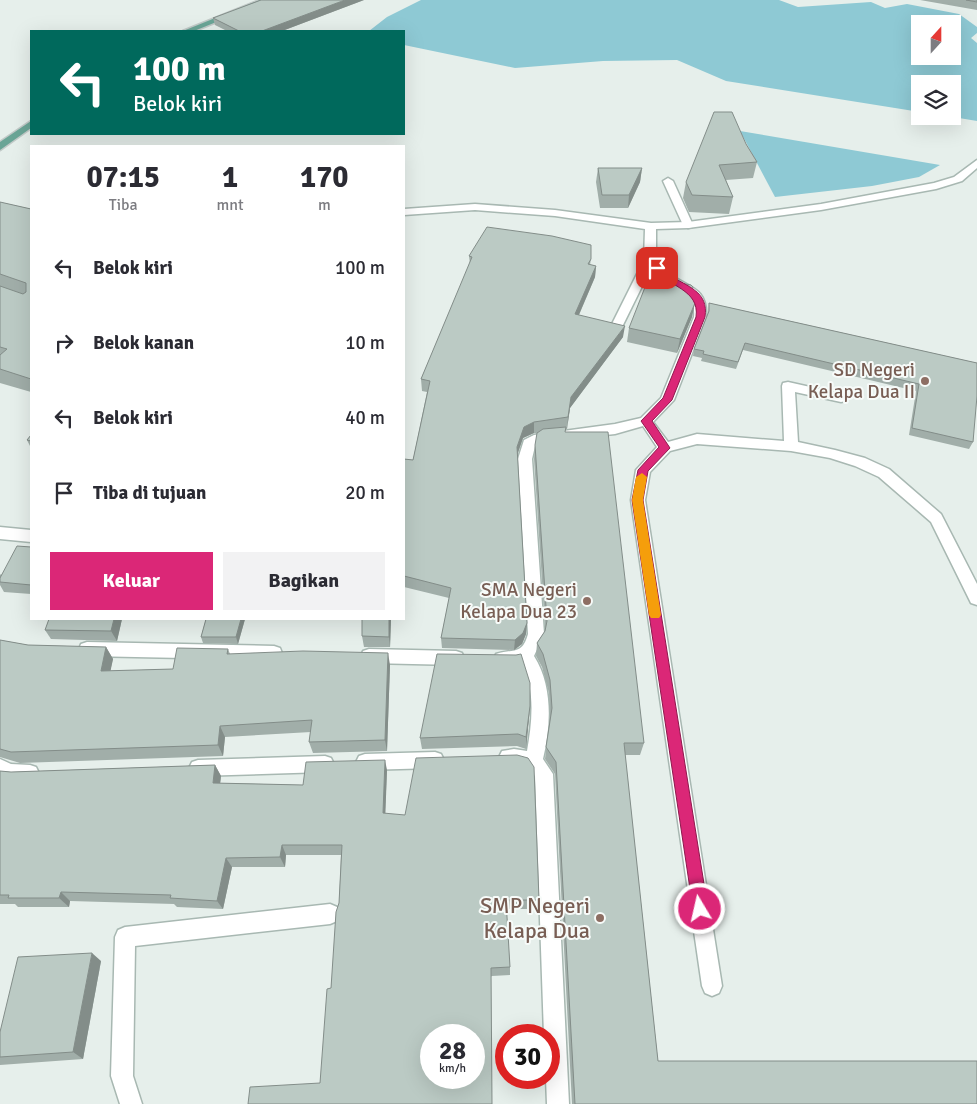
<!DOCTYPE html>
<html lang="id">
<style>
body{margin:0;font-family:Signika,sans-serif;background:#f2f2f3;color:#2b2b33;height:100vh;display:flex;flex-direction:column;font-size:19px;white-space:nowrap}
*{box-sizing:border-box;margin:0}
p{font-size:16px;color:#7c7c81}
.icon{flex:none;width:28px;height:28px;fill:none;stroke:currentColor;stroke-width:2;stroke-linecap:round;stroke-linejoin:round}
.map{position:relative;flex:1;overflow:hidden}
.side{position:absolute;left:30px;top:145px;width:375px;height:475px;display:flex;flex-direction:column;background:#fff;border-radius:0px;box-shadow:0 5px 20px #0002}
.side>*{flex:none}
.guide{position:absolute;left:30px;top:30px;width:375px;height:105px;border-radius:0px;box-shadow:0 5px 20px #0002;background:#00695c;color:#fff;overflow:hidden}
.needle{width:32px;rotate:21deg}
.buttons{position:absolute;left:911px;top:15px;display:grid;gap:10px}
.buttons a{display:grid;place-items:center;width:50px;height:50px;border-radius:0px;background:#fff;box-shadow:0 5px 20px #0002;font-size:25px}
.speed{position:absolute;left:420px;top:1024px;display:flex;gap:10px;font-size:25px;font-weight:700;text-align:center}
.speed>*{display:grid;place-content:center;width:65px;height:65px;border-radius:50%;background:#fff;box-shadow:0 5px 20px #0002;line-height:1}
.speed small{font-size:12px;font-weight:400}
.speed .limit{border:8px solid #d22;background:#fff;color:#111}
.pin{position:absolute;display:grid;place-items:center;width:42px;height:42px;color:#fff;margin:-21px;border-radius:10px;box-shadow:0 2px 8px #0006}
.me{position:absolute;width:55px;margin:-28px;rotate:351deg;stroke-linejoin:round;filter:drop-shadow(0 0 4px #0008)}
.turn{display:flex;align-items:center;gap:18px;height:105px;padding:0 20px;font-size:22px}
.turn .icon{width:65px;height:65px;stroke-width:2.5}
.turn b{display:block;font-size:35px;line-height:42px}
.eta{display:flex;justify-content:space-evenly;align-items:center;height:85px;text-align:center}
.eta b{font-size:30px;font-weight:700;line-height:35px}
.cta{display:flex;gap:10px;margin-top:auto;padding:10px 20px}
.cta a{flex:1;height:58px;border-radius:0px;background:#db2777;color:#fff;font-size:20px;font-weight:700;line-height:58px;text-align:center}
.cta a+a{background:#f2f2f3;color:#2b2b33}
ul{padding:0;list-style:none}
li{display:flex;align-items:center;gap:15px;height:75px;padding:0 20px}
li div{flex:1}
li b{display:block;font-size:19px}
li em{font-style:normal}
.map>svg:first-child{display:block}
</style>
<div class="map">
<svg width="977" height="1104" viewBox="0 0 977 1104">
<rect width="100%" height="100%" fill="#e6efeb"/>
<g fill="#8ec9d4" fill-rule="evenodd">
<path d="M 421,0 L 779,0 L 798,7 L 871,2 L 885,8 L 907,4 L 959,14 L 977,27 L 977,33 L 971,38 L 977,43 L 977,121 L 947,116 L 952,116 L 952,84 L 920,84 L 920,112 L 726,81 L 677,60 L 603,61 L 515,68 L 404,45 L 404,31 L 369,31 L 387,17 ZM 920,24 L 952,24 L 952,56 L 920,56 Z"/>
<path d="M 740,131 L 940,165 L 919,177 L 872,186 L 775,197 Z"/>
</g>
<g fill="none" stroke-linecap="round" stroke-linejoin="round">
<g stroke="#a8b8b2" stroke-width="3">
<g id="lane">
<path d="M 668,178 L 673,181 L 693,225 L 692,227 L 688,228 L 683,225 L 663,181 Z"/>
<path d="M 0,527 L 31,530 L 31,542 L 0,539 Z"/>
</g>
</g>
<g stroke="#a8b8b2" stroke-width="3">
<g id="street">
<path d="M 977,160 L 977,168 L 962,181 L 936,189 L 821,210 L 688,228 L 656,229 L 656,259 C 660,264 664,270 670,274 C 688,288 708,287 706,317 L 674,400 L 653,422 L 668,442 L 697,434 L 784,441 L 782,386 L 783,383 L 788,382 L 846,395 L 848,398 L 846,401 L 841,402 L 795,392 L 798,442 L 835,450 L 865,458 L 889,469 L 941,514 L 977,584 L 977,605 L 971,603 L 931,522 L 879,477 L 855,466 L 830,458 L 791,451 L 697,444 L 670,451 L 650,472 L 645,500 L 722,986 L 719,993 L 712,996 L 705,993 L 702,986 L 631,500 L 636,470 L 657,447 L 643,426 L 615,434 L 542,442 L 535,446 L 532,459 L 544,634 L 534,656 C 553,686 551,726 543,759 L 553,774 L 569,1104 L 547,1104 L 546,1078 L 549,1078 L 549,1035 L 544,1035 L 535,776 L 524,766 L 502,763 L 499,757 L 502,751 L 514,749 L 527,751 C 532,723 536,688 521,663 L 509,666 L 496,664 L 494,659 L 496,654 C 513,648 522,656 528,634 L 518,459 L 524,440 L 534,435 L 615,424 L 641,418 L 661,398 L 694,317 C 697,288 668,288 651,268 L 620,331 L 612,331 L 610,328 L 644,260 L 645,229 L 555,216 L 475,210 L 404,215 L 404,209 L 475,204 L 555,210 L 651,223 L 688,222 L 821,204 L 934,183 L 954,177 Z"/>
<path d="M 87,642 L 274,646 L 280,648 L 282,653 L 280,658 L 274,660 L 87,656 L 81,654 L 79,649 L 81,644 Z"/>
<path d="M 369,649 L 456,651 L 462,653 L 464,658 L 462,663 L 456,665 L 369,663 L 363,661 L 361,656 L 363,651 Z"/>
<path d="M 435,752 L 441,754 L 444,760 L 441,766 L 435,768 L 365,770 L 359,768 L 356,762 L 359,756 L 365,754 Z"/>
<path d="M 325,756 L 331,758 L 334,764 L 331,770 L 325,772 L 198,776 L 192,774 L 189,768 L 192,762 L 198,760 Z"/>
<path d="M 0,759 L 11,764 L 30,765 L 36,767 L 39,773 L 36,779 C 25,783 11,782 0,776 Z"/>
<path d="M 330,904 L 337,907 L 340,914 L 337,921 L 330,924 L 135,946 L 133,1076 L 142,1104 L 120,1104 L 111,1076 L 115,937 L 118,930 L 125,927 Z"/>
</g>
</g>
<g stroke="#c2cac8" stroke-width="3">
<g id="primary">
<path d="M 260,0 L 271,0 L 194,31 L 183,31 Z"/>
<path d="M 31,121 L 31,128 L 0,150 L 0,142 Z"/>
</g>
</g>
<use href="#lane" fill="#fff" fill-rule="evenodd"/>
<use href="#street" fill="#fff" fill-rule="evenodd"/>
<use href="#primary" fill="#6aa596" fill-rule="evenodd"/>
</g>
<g fill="#a1aea9">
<path d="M 364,0 L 282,31 L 227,31 L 215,25 L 213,18 Z"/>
<path d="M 920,0 L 977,0 L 977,10 Z"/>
<path d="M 746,144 L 757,162 L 753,178 L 726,180 L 733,197 L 729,214 L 689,212 L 683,198 L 686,182 Z"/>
<path d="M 598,168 L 642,168 L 640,182 L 628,208 L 600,208 L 596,182 Z"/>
<path d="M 0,202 L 31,209 L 31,392 L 0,383 Z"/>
<path d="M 469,256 L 591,259 L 590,265 L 596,266 L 595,277 L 579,315 L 623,337 L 570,408 L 567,429 L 566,429 L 565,432 L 644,743 L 640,755 L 625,755 L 658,1061 L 977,1104 L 572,1104 L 555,774 L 545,759 L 550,717 L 549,693 L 542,667 L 536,656 L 537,643 L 545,631 L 545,627 L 534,459 L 535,445 L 538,433 L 534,433 L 523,438 L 517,456 L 527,623 L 526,634 L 522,644 L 514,650 L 442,648 L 441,638 L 449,598 L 404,587 L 404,459 L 413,460 L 427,392 L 422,391 L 421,379 L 470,264 Z"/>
<path d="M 692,292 L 692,317 L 677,353 L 627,342 L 629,328 Z"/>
<path d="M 709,303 L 977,363 L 973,442 L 969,449 L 909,435 L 916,391 L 743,350 L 736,369 L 701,361 L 702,358 L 693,356 L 694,349 L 708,315 Z"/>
<path d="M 31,435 L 31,448 L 27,440 Z"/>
<path d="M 31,547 L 31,594 L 4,592 L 0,585 L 0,574 L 1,575 Z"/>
<path d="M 122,619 L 117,641 L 51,639 L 45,630 Z"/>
<path d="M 206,619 L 245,619 L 238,644 L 203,643 L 201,637 Z"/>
<path d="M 362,619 L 391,619 L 390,647 L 364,647 L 362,636 Z"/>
<path d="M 0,640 L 28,645 L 106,647 L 113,659 L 110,671 L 173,669 L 228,649 L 230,654 L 390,665 L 387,751 L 313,753 L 309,742 L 311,732 L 225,737 L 223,756 L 20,763 L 0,757 Z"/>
<path d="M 530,706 L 526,749 L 517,746 L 422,749 L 420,738 Z"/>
<path d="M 215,765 L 221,776 L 220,783 L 303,785 L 387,770 L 385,813 L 539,900 L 538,909 L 506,909 L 510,967 L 510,975 L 492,976 L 320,1083 L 331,988 L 339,903 L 341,855 L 286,855 L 285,867 L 232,867 L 223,909 L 177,907 L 174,904 L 70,901 L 69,907 L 18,907 L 15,904 L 0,904 L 0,771 L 11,772 Z"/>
<path d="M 101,961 L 83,1059 L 0,1065 L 0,1032 Z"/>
</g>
<g fill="#838d89">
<path d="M 345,0 L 364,0 L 282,31 L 262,31 Z"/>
<path d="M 642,168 L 640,182 L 628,208 L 629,195 Z"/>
<path d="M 596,266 L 595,277 L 574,326 L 575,314 Z"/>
<path d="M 695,303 L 692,317 L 677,353 L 680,339 Z"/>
<path d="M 625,326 L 623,337 L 570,408 L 567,429 L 568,417 L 571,397 Z"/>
<path d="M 534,422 L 534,433 L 523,438 L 516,458 L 517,447 L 524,427 Z"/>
<path d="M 114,619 L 122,619 L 117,641 L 111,631 Z"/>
<path d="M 241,619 L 245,619 L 238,644 L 236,637 Z"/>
<path d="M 389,619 L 391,619 L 390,647 L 389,637 Z"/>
<path d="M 527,623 L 526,634 L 522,644 L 514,650 L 515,640 Z"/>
<path d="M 106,647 L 113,659 L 108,683 L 101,671 Z"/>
<path d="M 388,653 L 390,665 L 387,751 L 385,740 Z"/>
<path d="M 530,706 L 529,718 L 526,749 L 526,737 Z"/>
<path d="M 220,726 L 225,737 L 223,756 L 218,745 Z"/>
<path d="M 385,760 L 387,770 L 385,823 L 383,813 Z"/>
<path d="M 215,765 L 221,776 L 219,794 L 213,783 Z"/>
<path d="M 282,845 L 286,855 L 285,867 L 280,857 Z"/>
<path d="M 226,858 L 232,867 L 223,909 L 217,901 Z"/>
<path d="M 61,892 L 70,901 L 69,907 L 59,898 Z"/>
<path d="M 92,953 L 101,961 L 83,1059 L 73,1052 Z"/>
</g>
<g fill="#bbcac4" stroke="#838d89" fill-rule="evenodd">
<path d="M 261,0 L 345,0 L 262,31 L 239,31 L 213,18 Z"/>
<path d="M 966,0 L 977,0 L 977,2 Z"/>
<path d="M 714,112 L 732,112 L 746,144 L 757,162 L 719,165 L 733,197 L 692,195 L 686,182 Z"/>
<path d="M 598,168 L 642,168 L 629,195 L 602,195 Z"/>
<path d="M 0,202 L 31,209 L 31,379 L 0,369 L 0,355 L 7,349 L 0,347 L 0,286 L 23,294 L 26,292 L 26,283 L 0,274 Z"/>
<path d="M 487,227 L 552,236 L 591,245 L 591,259 L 588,264 L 596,266 L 575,314 L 625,326 L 571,397 L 568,417 L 534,422 L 524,427 L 517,447 L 527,623 L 523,633 L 515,640 L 441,638 L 451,588 L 404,576 L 404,459 L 413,460 L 430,381 L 421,379 L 472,257 L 469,256 Z"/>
<path d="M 649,277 L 691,285 L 693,287 L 692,292 L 696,293 L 695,303 L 680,339 L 629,328 Z"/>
<path d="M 709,303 L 977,363 L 977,396 L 973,442 L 912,428 L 919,384 L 745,343 L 738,362 L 703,354 L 704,351 L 694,349 L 709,311 Z"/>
<path d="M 566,427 L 565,432 L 608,432 L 644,743 L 624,743 L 658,1061 L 977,1061 L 977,1104 L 575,1104 L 556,762 L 546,747 L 552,708 L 550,680 L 543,654 L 537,643 L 545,631 L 547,621 L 535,445 L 537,433 L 543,429 Z"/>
<path d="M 31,435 L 31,441 L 27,440 Z"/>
<path d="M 17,546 L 31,547 L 31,585 L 0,582 L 0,578 Z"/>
<path d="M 49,619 L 114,619 L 111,631 L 45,630 Z"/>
<path d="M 206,619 L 241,619 L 236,637 L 201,637 Z"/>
<path d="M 362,619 L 389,619 L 389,637 L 362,636 Z"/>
<path d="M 0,640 L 28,645 L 106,647 L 101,671 L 173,669 L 177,648 L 228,649 L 227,654 L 303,651 L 388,653 L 385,740 L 309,742 L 312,720 L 220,726 L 218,745 L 11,752 L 0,749 Z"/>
<path d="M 437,654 L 516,655 L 521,654 L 530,683 L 530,706 L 526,737 L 518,734 L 420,738 Z"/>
<path d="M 517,755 L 528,758 L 534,767 L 539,900 L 506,900 L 510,967 L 491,968 L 492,1104 L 248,1104 L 250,1087 L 320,1083 L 327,989 L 331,988 L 336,912 L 339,903 L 342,845 L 282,845 L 280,857 L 226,858 L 217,901 L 170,898 L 171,895 L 61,892 L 59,898 L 8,898 L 9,895 L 0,895 L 0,771 L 11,772 L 215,765 L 213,783 L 303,785 L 306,762 L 385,760 L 383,813 L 405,815 L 416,758 ZM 431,1035 L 474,1035 L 474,1078 L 431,1078 Z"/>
<path d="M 92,953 L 73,1052 L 0,1057 L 0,1032 L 18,957 Z"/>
</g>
<path fill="#db2777" stroke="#8e194d" d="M 657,265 C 662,267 665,272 670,275 C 687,287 709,291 705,317 L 672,400 L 652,421 L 670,448 L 648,471 L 643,500 L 708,909 L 705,914 L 700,916 L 695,914 L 693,909 L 632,500 L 638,470 L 659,447 L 641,421 L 663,398 L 696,317 C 700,289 668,287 653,268 Z"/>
<path fill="#f59e0b" d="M 642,473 L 647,477 L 643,500 L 661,615 L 659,618 L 651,618 L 649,615 L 632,500 L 636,477 Z"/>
<g fill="#8d6e63" stroke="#f7fbf9" stroke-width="2">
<circle cx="925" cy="381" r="5"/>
<circle cx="587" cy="601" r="5"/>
<circle cx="600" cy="918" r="5"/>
</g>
<g text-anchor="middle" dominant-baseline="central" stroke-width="4" stroke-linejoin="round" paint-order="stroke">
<g font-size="19" fill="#785e54" stroke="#f7fbf9" text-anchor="end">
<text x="915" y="370">SD Negeri<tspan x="915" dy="22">Kelapa Dua II</tspan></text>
<text x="577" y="590">SMA Negeri<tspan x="577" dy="22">Kelapa Dua 23</tspan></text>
</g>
<g font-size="22" fill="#785e54" stroke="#f7fbf9" text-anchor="end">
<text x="590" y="905">SMP Negeri<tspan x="590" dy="25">Kelapa Dua</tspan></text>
</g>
</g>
</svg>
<div class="buttons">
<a><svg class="needle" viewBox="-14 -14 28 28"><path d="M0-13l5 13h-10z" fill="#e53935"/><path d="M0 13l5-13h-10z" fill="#7c7c81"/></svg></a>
<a><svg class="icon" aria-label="layers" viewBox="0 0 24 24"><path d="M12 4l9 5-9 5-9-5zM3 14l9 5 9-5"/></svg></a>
</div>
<div class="speed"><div>28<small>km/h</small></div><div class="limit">30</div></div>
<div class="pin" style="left:657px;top:268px;background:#d93025"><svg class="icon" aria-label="arrive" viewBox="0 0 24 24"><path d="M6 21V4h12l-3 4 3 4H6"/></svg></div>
<svg class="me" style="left:700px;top:909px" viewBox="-20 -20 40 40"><circle r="17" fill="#db2777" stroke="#fff" stroke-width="3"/><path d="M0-11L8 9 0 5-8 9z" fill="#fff"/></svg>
<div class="guide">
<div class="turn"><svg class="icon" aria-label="left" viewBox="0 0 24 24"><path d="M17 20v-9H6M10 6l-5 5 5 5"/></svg><div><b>100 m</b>Belok kiri</div></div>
</div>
<section class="side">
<div class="eta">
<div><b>07:15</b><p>Tiba</p></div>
<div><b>1</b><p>mnt</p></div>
<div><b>170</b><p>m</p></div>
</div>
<ul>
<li><svg class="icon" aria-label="left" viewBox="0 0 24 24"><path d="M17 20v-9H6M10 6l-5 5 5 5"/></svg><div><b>Belok kiri</b></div><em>100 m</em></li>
<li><svg class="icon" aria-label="right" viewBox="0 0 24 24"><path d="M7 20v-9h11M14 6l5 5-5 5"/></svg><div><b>Belok kanan</b></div><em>10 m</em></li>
<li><svg class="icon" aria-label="left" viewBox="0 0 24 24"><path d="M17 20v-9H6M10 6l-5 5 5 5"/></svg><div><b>Belok kiri</b></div><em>40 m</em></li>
<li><svg class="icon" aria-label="arrive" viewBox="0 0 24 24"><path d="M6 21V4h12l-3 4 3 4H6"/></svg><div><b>Tiba di tujuan</b></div><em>20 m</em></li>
</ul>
<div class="cta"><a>Keluar</a><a>Bagikan</a></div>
</section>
</div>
